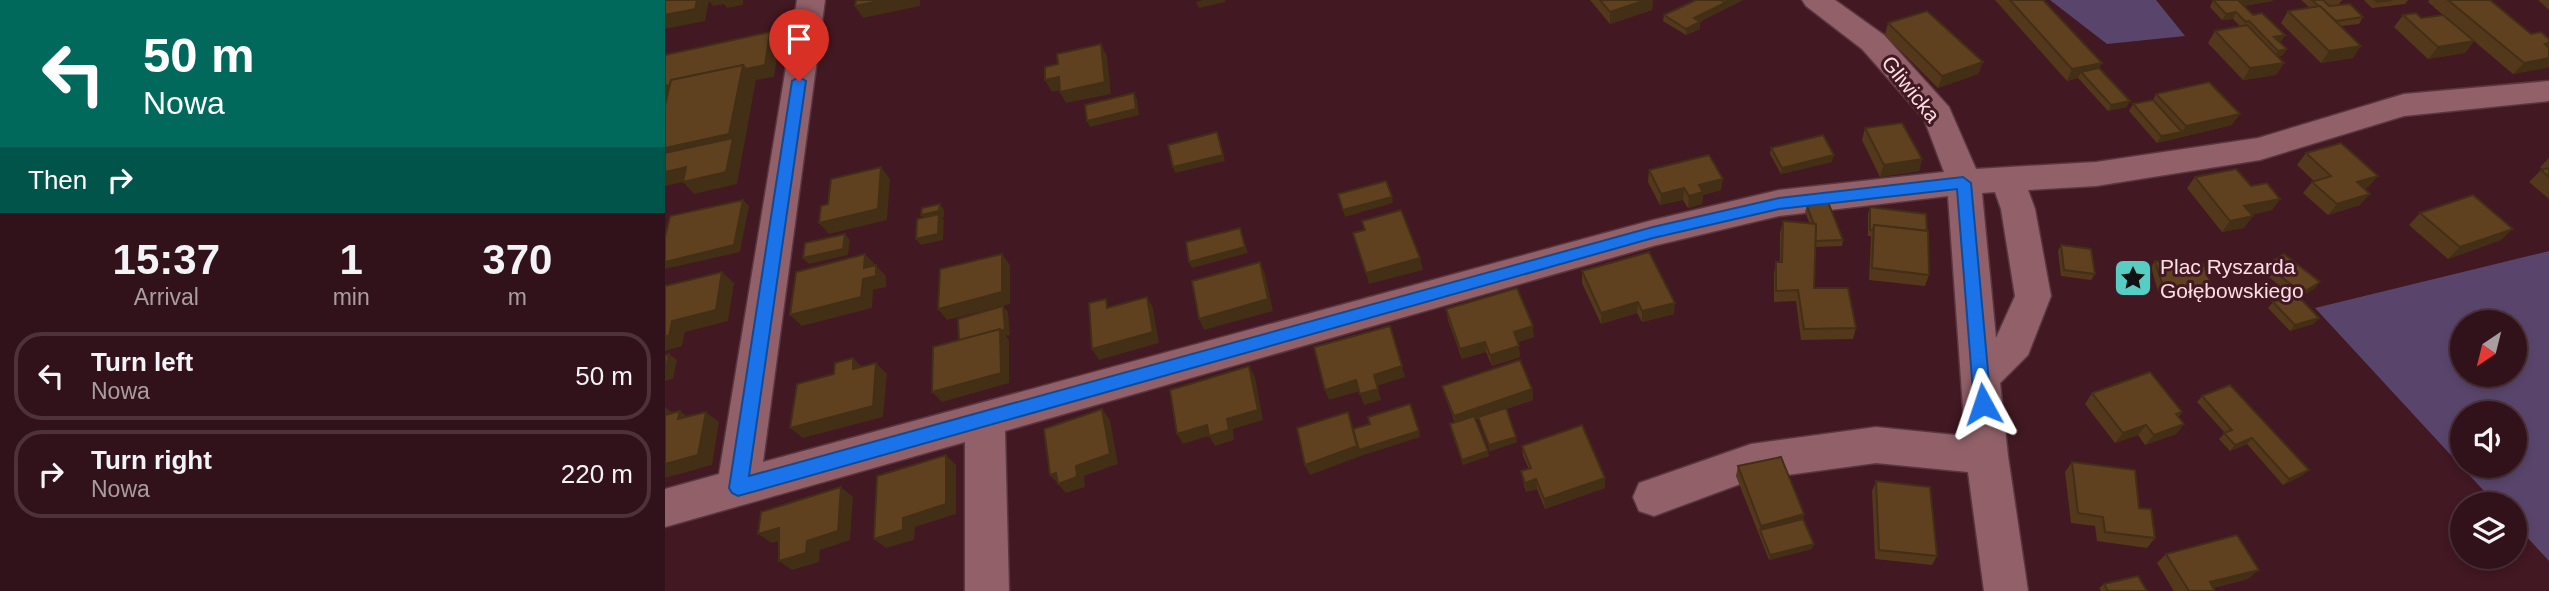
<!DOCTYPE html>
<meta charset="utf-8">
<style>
body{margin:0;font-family:Arial,sans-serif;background:#3d2027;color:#f1f3f6;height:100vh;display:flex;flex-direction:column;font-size:26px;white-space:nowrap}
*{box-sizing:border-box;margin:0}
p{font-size:23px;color:#a89ea2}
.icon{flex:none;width:38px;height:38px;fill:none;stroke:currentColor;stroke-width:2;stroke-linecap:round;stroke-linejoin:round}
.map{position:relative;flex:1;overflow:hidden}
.sheet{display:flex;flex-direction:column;background:#32121a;width:665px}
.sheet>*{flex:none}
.guide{background:#00695c;color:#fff;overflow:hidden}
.needle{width:46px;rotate:215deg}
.buttons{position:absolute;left:1785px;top:310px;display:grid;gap:14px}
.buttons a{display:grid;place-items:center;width:77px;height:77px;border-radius:50%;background:#32121a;box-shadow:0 4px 10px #0003,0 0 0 2px #4d3239;font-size:35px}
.pin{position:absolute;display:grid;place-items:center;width:60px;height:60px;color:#fff;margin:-72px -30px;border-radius:50% 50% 50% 0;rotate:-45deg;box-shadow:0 0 7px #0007}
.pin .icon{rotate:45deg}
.me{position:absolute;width:77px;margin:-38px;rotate:355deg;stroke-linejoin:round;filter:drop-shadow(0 0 5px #0008)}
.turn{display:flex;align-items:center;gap:24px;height:147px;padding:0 28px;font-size:32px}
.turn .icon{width:91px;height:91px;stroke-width:2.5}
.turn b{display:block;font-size:49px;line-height:60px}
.then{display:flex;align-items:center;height:66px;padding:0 28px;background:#0003;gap:14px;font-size:26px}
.eta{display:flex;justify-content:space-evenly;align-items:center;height:119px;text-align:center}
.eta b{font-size:42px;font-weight:700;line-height:49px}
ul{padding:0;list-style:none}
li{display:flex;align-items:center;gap:21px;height:88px;margin:0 14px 10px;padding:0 14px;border:4px solid #4d3239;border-radius:28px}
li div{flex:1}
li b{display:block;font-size:26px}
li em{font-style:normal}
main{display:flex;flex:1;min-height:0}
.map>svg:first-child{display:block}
</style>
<main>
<section class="sheet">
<div class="guide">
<div class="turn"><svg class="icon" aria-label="left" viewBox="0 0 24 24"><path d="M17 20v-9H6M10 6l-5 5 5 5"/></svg><div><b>50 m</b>Nowa</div></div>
<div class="then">Then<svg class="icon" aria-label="right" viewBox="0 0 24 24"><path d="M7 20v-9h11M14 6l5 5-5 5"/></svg></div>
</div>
<div class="eta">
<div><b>15:37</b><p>Arrival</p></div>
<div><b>1</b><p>min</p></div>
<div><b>370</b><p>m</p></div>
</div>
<ul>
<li><svg class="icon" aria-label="left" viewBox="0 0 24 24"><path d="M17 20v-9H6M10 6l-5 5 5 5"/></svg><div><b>Turn left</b><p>Nowa</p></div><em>50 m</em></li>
<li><svg class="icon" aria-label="right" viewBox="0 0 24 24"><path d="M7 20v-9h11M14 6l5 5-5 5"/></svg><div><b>Turn right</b><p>Nowa</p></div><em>220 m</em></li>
</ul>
</section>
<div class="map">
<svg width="1884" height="591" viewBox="0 0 1884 591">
<rect width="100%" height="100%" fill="#421822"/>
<g fill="#59456b" fill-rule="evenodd">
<path d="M 1385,0 L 1491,0 L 1520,36 L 1442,44 Z"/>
<path d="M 1884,251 L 1884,561 L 1850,524 L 1850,504 L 1831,504 L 1650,308 ZM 1797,322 L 1850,322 L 1850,374 L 1797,374 ZM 1797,413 L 1850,413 L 1850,466 L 1797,466 Z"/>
</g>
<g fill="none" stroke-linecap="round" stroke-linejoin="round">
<g stroke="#593740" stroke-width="3">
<path id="minor" d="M 132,0 L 160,0 L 98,462 L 988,220 L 1114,190 L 1279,172 L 1259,119 L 1197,49 L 1141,6 L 1137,0 L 1170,0 L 1219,35 L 1284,107 L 1311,169 L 1431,162 L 1593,138 L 1739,94 L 1884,81 L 1884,101 L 1739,116 L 1595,160 L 1431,186 L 1363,190 L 1370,209 L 1386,296 L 1363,355 L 1335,383 L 1343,456 L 1363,591 L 1319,591 L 1303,472 L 1211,463 L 1086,480 L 989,516 L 974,511 L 968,497 L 974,483 L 1086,444 L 1211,427 L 1300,436 L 1283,196 L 1114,216 L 988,246 L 340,431 L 344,591 L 300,591 L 300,442 L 0,527 L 0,489 L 54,474 ZM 1330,192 L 1336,209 L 1350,296 L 1331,338 L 1317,193 Z"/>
</g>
<use href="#minor" fill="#916069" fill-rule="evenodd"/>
</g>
<g fill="#53381b">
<path d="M 925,0 L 988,0 L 987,10 L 945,24 Z"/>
<path d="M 1031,0 L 1078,0 L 1034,22 L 1035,22 L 1035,29 L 1021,35 L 998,21 L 999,15 Z"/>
<path d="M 1330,0 L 1378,0 L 1434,68 L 1465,101 L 1461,107 L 1443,111 L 1413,78 L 1402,81 Z"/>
<path d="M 1548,0 L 1608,0 L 1608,1 L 1579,6 L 1588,15 L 1620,35 L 1616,41 L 1614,42 L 1622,49 L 1617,56 L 1613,56 L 1619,63 L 1611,75 L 1578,80 L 1543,43 L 1550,31 L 1576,27 L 1568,19 L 1557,20 L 1545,7 Z"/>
<path d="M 1636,0 L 1677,0 L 1674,4 L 1698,17 L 1694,24 L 1676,26 L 1688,58 L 1656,63 L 1616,23 L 1623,11 L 1645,8 Z"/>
<path d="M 1699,0 L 1743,0 L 1740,4 L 1707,8 Z"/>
<path d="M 1764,0 L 1825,0 L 1866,34 L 1884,39 L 1884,67 L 1848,74 L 1809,41 L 1800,53 L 1763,59 L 1729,27 L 1738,15 L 1756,18 L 1778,15 L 1763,2 Z"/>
<path d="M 1873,0 L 1884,0 L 1884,10 Z"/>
<path d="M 1223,23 L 1318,62 L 1313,74 L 1273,88 L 1220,35 Z"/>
<path d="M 1491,94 L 1567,125 L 1492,143 L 1464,111 L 1468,104 L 1488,100 Z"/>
<path d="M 1200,128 L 1257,159 L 1254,171 L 1215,177 L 1197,140 Z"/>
<path d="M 1106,148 L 1167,162 L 1116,174 L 1105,154 Z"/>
<path d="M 1641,153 L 1713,176 L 1703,187 L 1699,189 L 1695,205 L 1663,215 L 1638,193 L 1647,182 L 1649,181 L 1632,165 Z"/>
<path d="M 1884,158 L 1884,199 L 1864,182 L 1876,170 L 1878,170 L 1875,167 Z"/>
<path d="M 984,170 L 1056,190 L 1038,195 L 1037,204 L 1023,208 L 1018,200 L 995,205 L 983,182 Z"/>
<path d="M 1530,177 L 1586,186 L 1615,199 L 1607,210 L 1586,215 L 1579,228 L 1557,232 L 1522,188 Z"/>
<path d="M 1142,206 L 1178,240 L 1177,246 L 1150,247 L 1149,288 L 1191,328 L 1188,339 L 1136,340 L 1131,301 L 1109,302 L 1109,273 L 1111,262 L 1115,262 L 1115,233 L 1118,221 L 1145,224 L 1140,212 Z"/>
<path d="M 1205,207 L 1264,275 L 1260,286 L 1204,280 L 1206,236 L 1203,236 L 1203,214 Z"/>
<path d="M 1755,213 L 1836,240 L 1783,259 L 1744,225 Z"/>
<path d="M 1396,245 L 1430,274 L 1426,280 L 1396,276 L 1393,251 Z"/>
<path d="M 1490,261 L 1549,292 L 1544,298 L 1494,295 L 1486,267 Z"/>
<path d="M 1601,265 L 1650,288 L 1634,297 L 1654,318 L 1648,324 L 1625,331 L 1603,308 L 1608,302 L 1628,296 L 1596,271 Z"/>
<path d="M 917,271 L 1009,314 L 977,322 L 972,313 L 936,324 L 917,283 Z"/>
<path d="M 781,309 L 869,337 L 853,342 L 855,357 L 827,366 L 821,352 L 797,359 L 783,320 Z"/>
<path d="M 777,386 L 867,389 L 868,400 L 841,409 L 852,442 L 825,451 L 814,418 L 811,419 L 824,456 L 798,465 L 786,430 L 785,424 L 790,423 L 780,396 Z"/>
<path d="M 1427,393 L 1517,412 L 1513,417 L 1519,424 L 1511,434 L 1480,445 L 1473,435 L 1450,443 L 1420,404 Z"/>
<path d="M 1537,396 L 1638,475 L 1618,485 L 1582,444 L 1565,451 L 1554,439 L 1560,433 L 1532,402 Z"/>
<path d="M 857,446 L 940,478 L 940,488 L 880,509 L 872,489 L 861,492 L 858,481 L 856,471 L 864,469 L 858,456 Z"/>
<path d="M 1407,462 L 1474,508 L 1490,538 L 1482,548 L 1432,541 L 1430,526 L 1406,523 L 1400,472 Z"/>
<path d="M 1073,466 L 1139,514 L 1138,519 L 1147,549 L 1104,560 L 1071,476 Z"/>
<path d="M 1211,481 L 1272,556 L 1267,565 L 1210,559 L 1207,491 Z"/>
<path d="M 1501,554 L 1583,579 L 1548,588 L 1550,591 L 1509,591 L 1492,563 Z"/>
<path d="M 1439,584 L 1482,591 L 1436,591 L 1434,588 Z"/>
</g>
<g fill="#432e16">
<path d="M 32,0 L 80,0 L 78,0 L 78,5 L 62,8 L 59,4 L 48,6 L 44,1 L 40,21 L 0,29 L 0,15 Z"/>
<path d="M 219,0 L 255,0 L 255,6 L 198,18 L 190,6 Z"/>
<path d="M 538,0 L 560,0 L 561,2 L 534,8 L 531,2 Z"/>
<path d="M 981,0 L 988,0 L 987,10 L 945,24 L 945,12 Z"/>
<path d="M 1061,0 L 1078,0 L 1029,24 L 1029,18 L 1060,3 Z"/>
<path d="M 1576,0 L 1608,0 L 1608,1 L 1573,7 Z"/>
<path d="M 1571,12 L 1568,19 L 1557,20 L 1561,14 Z"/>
<path d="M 1035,22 L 1035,29 L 1021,35 L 1021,29 Z"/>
<path d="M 105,32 L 114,44 L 109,77 L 91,80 L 72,184 L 29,194 L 18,182 L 0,186 L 0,172 L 21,167 L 61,172 L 0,163 L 0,148 L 74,84 L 0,100 L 0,86 L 78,65 Z"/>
<path d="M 1620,35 L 1616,41 L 1605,43 L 1609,37 Z"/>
<path d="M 1809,41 L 1800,53 L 1763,59 L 1773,47 Z"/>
<path d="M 436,44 L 442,56 L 446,94 L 401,103 L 395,92 Z"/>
<path d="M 1696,46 L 1688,58 L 1656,63 L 1664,51 Z"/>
<path d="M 1622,49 L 1617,56 L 1609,57 L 1613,51 Z"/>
<path d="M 1884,58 L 1883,68 L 1848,74 L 1859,63 Z"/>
<path d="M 1318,62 L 1313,74 L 1273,88 L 1277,76 Z"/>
<path d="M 1437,63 L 1431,74 L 1416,72 L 1413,78 L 1402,81 L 1407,69 Z"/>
<path d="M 1619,63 L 1611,75 L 1578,80 L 1585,68 Z"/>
<path d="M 394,77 L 400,89 L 387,92 L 380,80 Z"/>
<path d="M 469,93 L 472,99 L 474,115 L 425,127 L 422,121 Z"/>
<path d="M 1465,101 L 1461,107 L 1443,111 L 1446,105 Z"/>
<path d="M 1575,114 L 1567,125 L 1492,143 L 1496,136 L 1517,132 L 1521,126 Z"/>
<path d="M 552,132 L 560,161 L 510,173 L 508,167 Z"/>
<path d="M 1169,155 L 1167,162 L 1116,174 L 1117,168 Z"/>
<path d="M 1257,159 L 1254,171 L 1215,177 L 1219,165 Z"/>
<path d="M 216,167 L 225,179 L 222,220 L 164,234 L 154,223 Z"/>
<path d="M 1713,176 L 1703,187 L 1682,193 L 1692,182 Z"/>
<path d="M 1058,179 L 1056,190 L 1038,195 L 1037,204 L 1023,208 L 1024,196 L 1034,185 Z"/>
<path d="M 1019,188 L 1018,200 L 995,205 L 996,194 Z"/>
<path d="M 1705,194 L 1695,205 L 1663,215 L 1672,204 Z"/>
<path d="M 727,197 L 728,203 L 680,217 L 678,210 Z"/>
<path d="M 1615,199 L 1607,210 L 1571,218 L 1579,206 Z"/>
<path d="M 78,200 L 84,206 L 75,252 L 0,269 L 0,262 Z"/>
<path d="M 275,204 L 279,210 L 279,217 L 277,218 L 279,220 L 278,240 L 256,245 L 251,239 L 261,221 L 256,215 Z"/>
<path d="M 1588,216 L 1579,228 L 1557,232 L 1565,221 Z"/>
<path d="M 575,228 L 583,253 L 527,268 L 524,262 Z"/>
<path d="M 1848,229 L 1836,240 L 1783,259 L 1795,247 Z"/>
<path d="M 180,234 L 185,240 L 183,255 L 144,264 L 138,258 Z"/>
<path d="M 200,254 L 221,276 L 221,287 L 208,290 L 207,308 L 137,326 L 125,315 L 199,268 Z"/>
<path d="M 337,254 L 345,265 L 345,304 L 282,320 L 273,309 Z"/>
<path d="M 755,258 L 758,270 L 704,284 L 701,273 Z"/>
<path d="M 595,262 L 600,274 L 608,311 L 539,330 L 534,319 Z"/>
<path d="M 57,272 L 69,283 L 63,321 L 20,332 L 17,346 L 0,351 L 0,336 L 7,321 Z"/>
<path d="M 1655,282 L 1650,288 L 1632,299 L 1637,293 Z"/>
<path d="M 482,297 L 488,308 L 494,343 L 434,360 L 427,349 Z"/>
<path d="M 973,302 L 972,313 L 936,324 L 936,313 Z"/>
<path d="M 1010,303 L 1009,314 L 977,322 L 977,311 Z"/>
<path d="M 338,306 L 343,312 L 345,335 L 341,336 L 344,340 L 344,383 L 277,402 L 267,392 L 299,349 Z"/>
<path d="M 1654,318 L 1648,324 L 1625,331 L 1630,325 Z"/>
<path d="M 868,326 L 869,337 L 850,343 L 849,332 Z"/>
<path d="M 820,342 L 821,352 L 797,359 L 795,349 Z"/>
<path d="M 854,346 L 855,357 L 827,366 L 825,355 Z"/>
<path d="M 4,354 L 12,360 L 8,379 L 0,381 L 0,373 Z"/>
<path d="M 188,358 L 199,369 L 188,369 Z"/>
<path d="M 211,363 L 222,374 L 218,417 L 138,438 L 125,428 Z"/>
<path d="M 584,366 L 590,377 L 598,420 L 568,429 L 569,440 L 550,446 L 544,436 L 518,444 L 512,434 L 562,419 Z"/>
<path d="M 737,366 L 740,377 L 712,386 L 709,375 Z"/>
<path d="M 691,380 L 695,391 L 664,400 L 660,390 Z"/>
<path d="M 713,389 L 716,400 L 699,405 L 695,394 Z"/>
<path d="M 867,389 L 868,400 L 791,426 L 789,416 Z"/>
<path d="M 0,407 L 10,415 L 0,422 Z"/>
<path d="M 437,409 L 445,420 L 453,464 L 419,476 L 420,487 L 401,493 L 385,475 L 411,466 Z"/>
<path d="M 15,411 L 29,422 L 13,419 Z"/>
<path d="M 41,412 L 54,422 L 47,465 L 0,478 L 0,464 Z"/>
<path d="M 683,412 L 695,450 L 754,431 L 755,437 L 696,456 L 645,475 L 640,465 Z"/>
<path d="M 1519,424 L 1511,434 L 1480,445 L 1489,435 Z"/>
<path d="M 1481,425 L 1473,435 L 1450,443 L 1458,433 Z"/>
<path d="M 851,437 L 852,442 L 825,451 L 824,445 Z"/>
<path d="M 1587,438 L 1582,444 L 1565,451 L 1570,445 Z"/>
<path d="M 823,451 L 824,456 L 798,465 L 797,460 Z"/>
<path d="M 281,455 L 291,465 L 291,514 L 250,527 L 249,540 L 221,548 L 209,539 L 238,518 Z"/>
<path d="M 1644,470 L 1638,475 L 1618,485 L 1624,479 Z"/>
<path d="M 940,478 L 940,488 L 880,509 L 879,499 Z"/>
<path d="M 871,479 L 872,489 L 861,492 L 860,483 Z"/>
<path d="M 176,487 L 188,497 L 185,540 L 155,550 L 154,562 L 127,570 L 114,561 L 142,541 Z"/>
<path d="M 1139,514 L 1136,524 L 1095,530 L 1094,535 L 1096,526 Z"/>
<path d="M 114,528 L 128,537 L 107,543 L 93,534 Z"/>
<path d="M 1149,544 L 1147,549 L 1104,560 L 1105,555 Z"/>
<path d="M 1594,570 L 1583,579 L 1535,591 L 1545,582 Z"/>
</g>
<g fill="#60411f" stroke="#432e16" stroke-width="2">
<path d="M 0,0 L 32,0 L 30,9 L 0,15 Z"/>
<path d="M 191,0 L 219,0 L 190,6 Z"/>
<path d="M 935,0 L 981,0 L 945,12 Z"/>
<path d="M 1031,0 L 1057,0 L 1060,3 L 1029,18 L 1035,22 L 1021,29 L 999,15 Z"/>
<path d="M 1345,0 L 1378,0 L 1437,63 L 1407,69 Z"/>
<path d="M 1548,0 L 1573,0 L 1588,15 L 1597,13 L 1620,35 L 1609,37 L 1622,49 L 1613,51 L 1584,21 L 1581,22 L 1571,12 L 1561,14 Z"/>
<path d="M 1647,0 L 1658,0 L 1664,6 L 1685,4 L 1698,17 L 1671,21 Z"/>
<path d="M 1710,0 L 1727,0 L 1712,2 Z"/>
<path d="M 1783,0 L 1825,0 L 1866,34 L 1876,32 L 1884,39 L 1884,43 L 1880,44 L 1884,48 L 1884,58 L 1859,63 Z"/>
<path d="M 1655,6 L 1696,46 L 1664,51 L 1623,11 Z"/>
<path d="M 1262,11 L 1318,62 L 1277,76 L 1223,23 Z"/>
<path d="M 1751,13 L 1756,18 L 1778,15 L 1809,41 L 1773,47 L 1738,15 Z"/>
<path d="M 1582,25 L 1619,63 L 1585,68 L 1550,31 Z"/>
<path d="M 105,32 L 100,65 L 81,69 L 78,65 L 6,80 L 5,85 L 0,86 L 0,55 Z"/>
<path d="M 436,44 L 440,82 L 395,92 L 394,77 L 380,80 L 380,67 L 393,64 L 392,54 Z"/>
<path d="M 78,65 L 64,134 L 0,148 L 0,105 L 6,80 Z"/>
<path d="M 1434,68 L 1465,101 L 1446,105 L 1416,72 Z"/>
<path d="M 1544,82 L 1575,114 L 1521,126 L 1491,94 Z"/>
<path d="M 469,93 L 471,109 L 422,121 L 420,105 Z"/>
<path d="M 1488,100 L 1517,132 L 1496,136 L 1468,104 Z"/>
<path d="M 1237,123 L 1257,159 L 1219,165 L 1200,128 Z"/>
<path d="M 552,132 L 558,155 L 508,167 L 503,145 Z"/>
<path d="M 1158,135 L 1169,155 L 1117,168 L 1106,148 Z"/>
<path d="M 68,138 L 61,172 L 18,182 L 21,167 L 0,172 L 0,153 Z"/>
<path d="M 1676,143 L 1713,176 L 1692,182 L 1705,194 L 1672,204 L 1647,182 L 1666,176 L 1641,153 Z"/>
<path d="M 1044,155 L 1058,179 L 1034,185 L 1038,192 L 1024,196 L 1019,188 L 996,194 L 984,170 Z"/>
<path d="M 216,167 L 213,209 L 154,223 L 156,206 L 163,204 L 166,179 Z"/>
<path d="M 1884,168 L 1884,177 L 1876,170 Z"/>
<path d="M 1571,169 L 1586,186 L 1602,183 L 1615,199 L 1579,206 L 1588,216 L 1565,221 L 1530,177 Z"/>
<path d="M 721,181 L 727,197 L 678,210 L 673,194 Z"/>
<path d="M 1808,195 L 1848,229 L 1795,247 L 1755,213 Z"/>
<path d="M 78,200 L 69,245 L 0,262 L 0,237 L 5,216 Z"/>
<path d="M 1163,202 L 1178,240 L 1150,241 L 1151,224 L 1149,224 L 1142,206 Z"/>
<path d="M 275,204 L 274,211 L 256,215 L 257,208 Z"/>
<path d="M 1205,207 L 1261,214 L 1262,231 L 1209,225 L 1208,230 L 1205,230 Z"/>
<path d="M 736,210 L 755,258 L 701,273 L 688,233 L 700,230 L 697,221 Z"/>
<path d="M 274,214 L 273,234 L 251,239 L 252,219 Z"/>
<path d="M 1118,221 L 1151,224 L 1149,288 L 1183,288 L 1191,328 L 1139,329 L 1133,290 L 1111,291 L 1111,262 L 1117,262 Z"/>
<path d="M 1209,225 L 1263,231 L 1264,275 L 1207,268 Z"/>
<path d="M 575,228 L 580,247 L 524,262 L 521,242 Z"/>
<path d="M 180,234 L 178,249 L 138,258 L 140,243 Z"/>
<path d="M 1396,245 L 1426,249 L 1430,274 L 1399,270 Z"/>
<path d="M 984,252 L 1010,303 L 977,311 L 973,302 L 936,313 L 917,271 Z"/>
<path d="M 200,254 L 199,268 L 211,265 L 211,276 L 198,279 L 196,297 L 125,315 L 131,272 Z"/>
<path d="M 337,254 L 337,292 L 273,309 L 275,269 Z"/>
<path d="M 1619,254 L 1655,282 L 1637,293 L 1601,265 Z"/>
<path d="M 1490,261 L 1538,264 L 1549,292 L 1499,289 Z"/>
<path d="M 595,262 L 603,299 L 534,319 L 527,281 Z"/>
<path d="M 57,272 L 51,310 L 7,321 L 4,336 L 0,336 L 0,286 Z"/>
<path d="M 852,288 L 868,326 L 849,332 L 854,346 L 825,355 L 820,342 L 795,349 L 781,309 Z"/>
<path d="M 1632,295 L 1654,318 L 1630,325 L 1608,302 Z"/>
<path d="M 482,297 L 488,332 L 427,349 L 424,303 L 441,299 L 442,308 Z"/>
<path d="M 338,306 L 340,329 L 335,331 L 335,329 L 294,341 L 293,319 Z"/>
<path d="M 725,326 L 737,366 L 709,375 L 713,389 L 695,394 L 691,380 L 660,390 L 649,347 Z"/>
<path d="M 335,329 L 336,373 L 267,392 L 268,347 Z"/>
<path d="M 4,354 L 0,373 L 0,356 Z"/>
<path d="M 188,358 L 188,369 L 211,363 L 208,406 L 125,428 L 132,384 L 169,374 L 170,363 Z"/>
<path d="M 855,360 L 867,389 L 789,416 L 777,386 Z"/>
<path d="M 584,366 L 593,410 L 562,419 L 564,430 L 544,436 L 542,425 L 512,434 L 505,390 Z"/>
<path d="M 1485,372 L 1517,412 L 1511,414 L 1519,424 L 1489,435 L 1481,425 L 1458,433 L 1427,393 Z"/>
<path d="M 1565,385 L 1644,470 L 1624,479 L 1587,438 L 1570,445 L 1559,433 L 1567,430 L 1537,396 Z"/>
<path d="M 745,404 L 754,431 L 694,450 L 688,429 L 705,424 L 703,417 Z"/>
<path d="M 841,408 L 851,437 L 824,445 L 813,417 Z"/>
<path d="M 437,409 L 445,454 L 411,466 L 412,477 L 393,484 L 391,473 L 385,475 L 379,429 Z"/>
<path d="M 15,411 L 13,419 L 41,412 L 33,455 L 0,464 L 0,415 Z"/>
<path d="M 683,412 L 692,446 L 640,465 L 632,428 Z"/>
<path d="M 809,416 L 823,451 L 797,460 L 785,424 Z"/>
<path d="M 917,425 L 940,478 L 879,499 L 871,479 L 860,483 L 856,471 L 866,468 L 857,446 Z"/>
<path d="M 281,455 L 281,504 L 238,518 L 238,530 L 209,539 L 212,476 Z"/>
<path d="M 1116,457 L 1139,514 L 1096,526 L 1073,466 Z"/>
<path d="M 1407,462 L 1470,470 L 1474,508 L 1486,509 L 1490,538 L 1440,532 L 1438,517 L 1413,513 Z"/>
<path d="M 1211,481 L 1265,487 L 1272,556 L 1214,550 Z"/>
<path d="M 176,487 L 173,531 L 142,541 L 141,553 L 114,561 L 114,528 L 93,534 L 96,512 Z"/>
<path d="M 1138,519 L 1149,544 L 1105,555 L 1095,530 Z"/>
<path d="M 1572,535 L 1594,570 L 1545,582 L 1550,591 L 1524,591 L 1501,554 Z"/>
<path d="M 1473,576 L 1482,591 L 1443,591 L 1439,584 Z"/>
</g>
<path fill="#1a73e8" stroke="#114b97" stroke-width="2" d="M 134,77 L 141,81 L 84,476 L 988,227 L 1114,198 L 1298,177 L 1306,183 L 1326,404 L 1324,409 L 1318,411 L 1311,409 L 1309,404 L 1292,189 L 1114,209 L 988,238 L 73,496 L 67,493 L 64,488 L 127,81 Z"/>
<defs>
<g id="sight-square" transform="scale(2.0125)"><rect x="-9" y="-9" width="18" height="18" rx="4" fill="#56cec3" stroke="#421822"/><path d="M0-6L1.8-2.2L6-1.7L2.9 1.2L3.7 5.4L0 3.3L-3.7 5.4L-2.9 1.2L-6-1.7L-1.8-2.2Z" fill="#111"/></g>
</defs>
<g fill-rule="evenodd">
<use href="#sight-square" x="1468" y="278"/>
</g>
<g text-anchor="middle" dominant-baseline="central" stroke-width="6" stroke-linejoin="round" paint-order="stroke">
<g font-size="21" fill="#fbdee3" stroke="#421822">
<text transform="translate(1246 89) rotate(51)">Gliwicka</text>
</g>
<g font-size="21" fill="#fbdee3" stroke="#421822" text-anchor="start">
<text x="1495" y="266">Plac Ryszarda<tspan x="1495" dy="24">Gołębowskiego</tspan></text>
</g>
</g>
</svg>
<div class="buttons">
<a><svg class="needle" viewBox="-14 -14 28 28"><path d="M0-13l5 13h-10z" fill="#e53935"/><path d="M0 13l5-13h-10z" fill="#a89ea2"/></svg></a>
<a><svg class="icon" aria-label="sound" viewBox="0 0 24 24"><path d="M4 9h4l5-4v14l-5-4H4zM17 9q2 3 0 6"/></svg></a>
<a><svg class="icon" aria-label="layers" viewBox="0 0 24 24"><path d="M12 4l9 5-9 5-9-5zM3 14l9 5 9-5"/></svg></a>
</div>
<div class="pin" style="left:134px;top:81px;background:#d93025"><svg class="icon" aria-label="arrive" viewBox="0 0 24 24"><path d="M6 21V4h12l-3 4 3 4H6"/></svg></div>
<svg class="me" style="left:1318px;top:404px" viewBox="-20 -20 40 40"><path d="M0-17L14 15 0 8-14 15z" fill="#1a73e8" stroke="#fff" stroke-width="4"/></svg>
</div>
</main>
